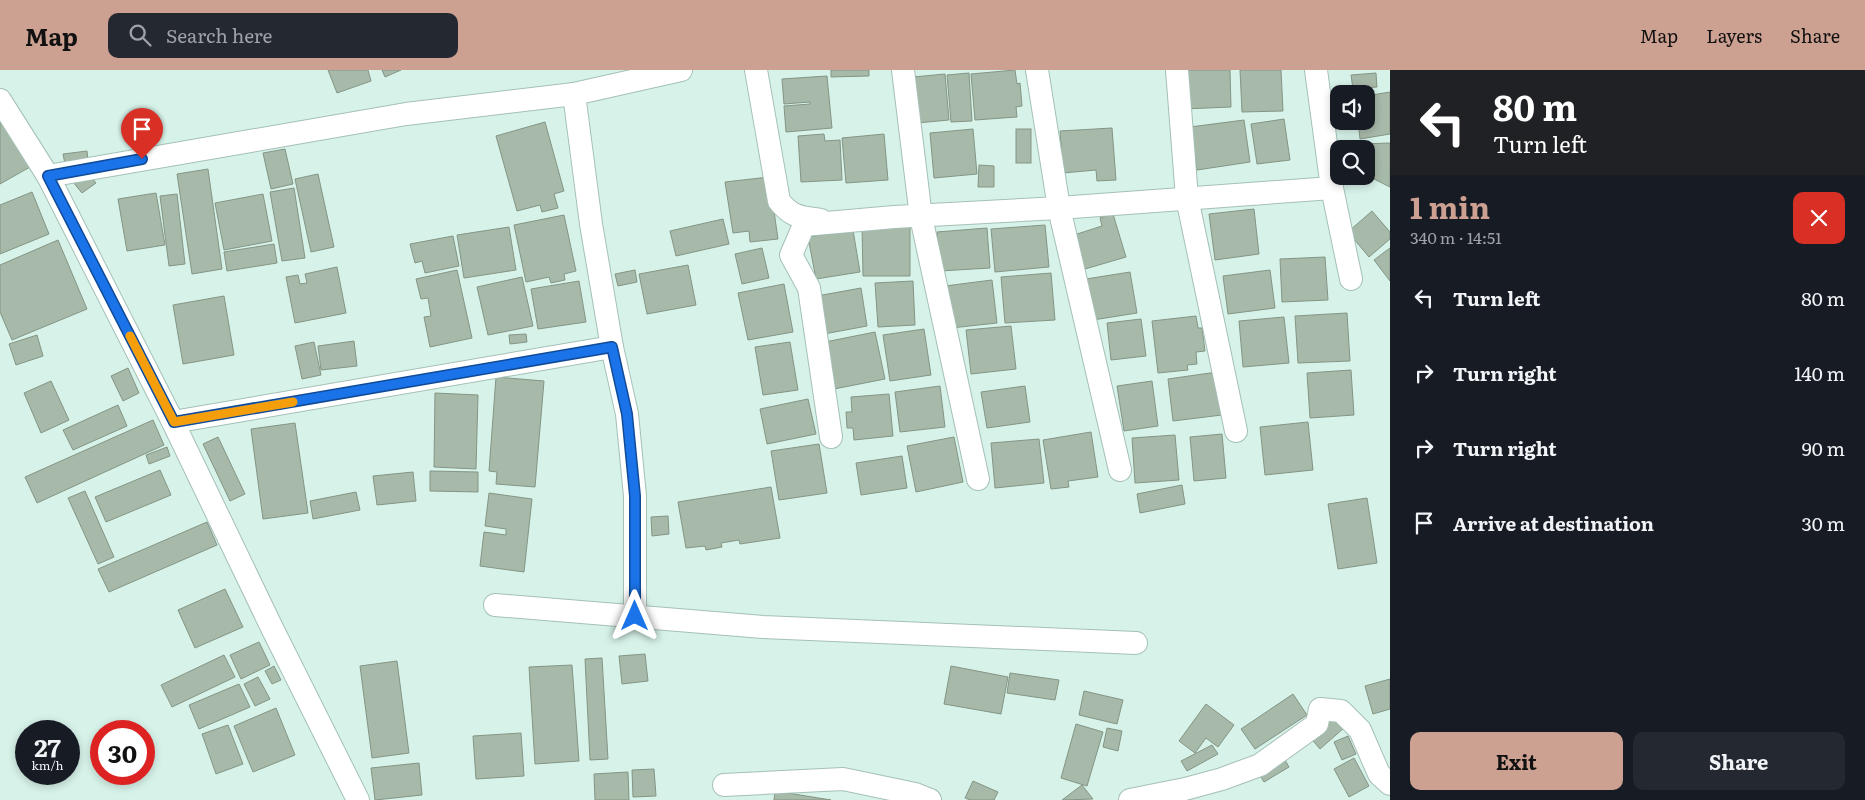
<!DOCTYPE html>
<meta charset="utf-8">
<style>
body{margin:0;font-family:Literata,serif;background:#242831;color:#f1f3f6;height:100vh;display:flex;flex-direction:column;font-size:19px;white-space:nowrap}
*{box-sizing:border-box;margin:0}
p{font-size:16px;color:#9ea1a6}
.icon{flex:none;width:28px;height:28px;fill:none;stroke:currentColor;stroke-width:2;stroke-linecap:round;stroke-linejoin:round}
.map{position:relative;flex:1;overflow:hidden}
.details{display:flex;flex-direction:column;background:#171b24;width:475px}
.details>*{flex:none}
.banner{background:#202124;color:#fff;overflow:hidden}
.fabs{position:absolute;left:1330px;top:15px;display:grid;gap:10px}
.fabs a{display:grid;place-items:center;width:45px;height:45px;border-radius:10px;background:#171b24;box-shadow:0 2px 8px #0003;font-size:25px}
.speed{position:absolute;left:15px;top:650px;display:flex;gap:10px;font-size:25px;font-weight:700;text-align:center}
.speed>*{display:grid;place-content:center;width:65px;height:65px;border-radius:50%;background:#171b24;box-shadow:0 2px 8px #0003;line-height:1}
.speed small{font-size:12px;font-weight:400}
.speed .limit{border:8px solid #d22;background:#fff;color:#111}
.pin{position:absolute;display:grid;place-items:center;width:42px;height:42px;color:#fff;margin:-51px -21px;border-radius:50% 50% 50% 0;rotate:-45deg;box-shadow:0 0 5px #0007}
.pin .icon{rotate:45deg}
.me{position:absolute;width:55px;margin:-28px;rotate:0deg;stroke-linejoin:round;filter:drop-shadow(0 0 4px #0008)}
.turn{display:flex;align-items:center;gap:18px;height:105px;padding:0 20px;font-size:22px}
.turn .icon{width:65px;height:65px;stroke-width:2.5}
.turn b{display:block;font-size:35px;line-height:42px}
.round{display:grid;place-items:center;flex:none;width:52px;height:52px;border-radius:10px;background:#242831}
.head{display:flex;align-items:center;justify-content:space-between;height:85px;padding:0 20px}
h1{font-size:30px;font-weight:700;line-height:38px;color:#cda191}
.primary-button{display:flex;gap:10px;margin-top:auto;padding:10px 20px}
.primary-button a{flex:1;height:58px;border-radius:10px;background:#cda191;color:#111;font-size:20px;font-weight:700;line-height:58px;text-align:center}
.primary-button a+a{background:#242831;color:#f1f3f6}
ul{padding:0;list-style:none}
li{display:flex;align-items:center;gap:15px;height:75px;padding:0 20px}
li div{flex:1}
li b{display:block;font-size:19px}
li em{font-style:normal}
header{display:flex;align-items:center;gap:30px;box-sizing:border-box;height:70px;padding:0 25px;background:#cda191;color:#111}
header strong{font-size:24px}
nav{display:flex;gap:28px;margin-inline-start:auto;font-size:18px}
.search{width:350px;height:45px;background:#242831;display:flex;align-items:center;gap:12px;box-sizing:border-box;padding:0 18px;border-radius:10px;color:#9ea1a6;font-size:19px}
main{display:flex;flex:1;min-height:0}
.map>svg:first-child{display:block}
</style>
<header>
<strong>Map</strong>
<div class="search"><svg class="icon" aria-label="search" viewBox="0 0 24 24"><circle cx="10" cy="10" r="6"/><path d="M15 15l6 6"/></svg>Search here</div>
<nav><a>Map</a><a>Layers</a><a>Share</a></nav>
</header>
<main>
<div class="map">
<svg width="1390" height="730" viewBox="0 0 1390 730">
<rect width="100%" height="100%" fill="#d6f2e9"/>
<g fill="#a7b9a8" stroke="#849585">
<path d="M 328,0 L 368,0 L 371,11 L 337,23 Z"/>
<path d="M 382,0 L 401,0 L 385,7 Z"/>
<path d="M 831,0 L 869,0 L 869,6 L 831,7 Z"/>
<path d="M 1015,0 L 1017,14 L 1020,13 L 1022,36 L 1016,37 L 1017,47 L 975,50 L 971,4 Z"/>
<path d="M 1182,0 L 1230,0 L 1231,37 L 1183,39 Z"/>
<path d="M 1240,0 L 1281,0 L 1283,41 L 1242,42 Z"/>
<path d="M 969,3 L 972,51 L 951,52 L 947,5 Z"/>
<path d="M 1376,3 L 1377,17 L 1353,19 L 1351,5 Z"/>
<path d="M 945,4 L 949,50 L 917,53 L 913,7 Z"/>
<path d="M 827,6 L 832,58 L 786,62 L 784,36 L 810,34 L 810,32 L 784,34 L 782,9 Z"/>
<path d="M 1390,22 L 1390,64 L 1360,69 L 1358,51 L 1366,51 L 1366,26 Z"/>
<path d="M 0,46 L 30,97 L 0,114 Z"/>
<path d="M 1284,49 L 1290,90 L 1257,94 L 1251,54 Z"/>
<path d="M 1244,50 L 1250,92 L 1197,100 L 1190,57 Z"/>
<path d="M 545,52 L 564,121 L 554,124 L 558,138 L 542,142 L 540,135 L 517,141 L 496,66 Z"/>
<path d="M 1112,58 L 1116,110 L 1097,111 L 1096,100 L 1063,103 L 1060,61 Z"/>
<path d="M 973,59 L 977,104 L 934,108 L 930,63 Z"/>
<rect x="1016" y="59" width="15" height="34"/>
<path d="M 824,64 L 825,71 L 840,70 L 842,110 L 801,112 L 798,66 Z"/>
<path d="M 884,64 L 888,110 L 846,113 L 842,68 Z"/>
<path d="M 1390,73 L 1390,117 L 1366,105 L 1366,79 L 1361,79 L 1361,74 Z"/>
<path d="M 285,79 L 293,114 L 271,119 L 263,83 Z"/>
<path d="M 87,81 L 88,91 L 65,94 L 63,84 Z"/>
<path d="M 979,95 L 994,96 L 994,117 L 978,117 Z"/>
<path d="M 208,99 L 222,199 L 192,204 L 177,104 Z"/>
<path d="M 87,102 L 96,113 L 82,123 L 73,112 Z"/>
<path d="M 318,104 L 334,177 L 311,182 L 295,109 Z"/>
<path d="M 769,107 L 778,169 L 750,172 L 749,161 L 733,163 L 725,112 Z"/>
<path d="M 294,118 L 305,188 L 282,191 L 270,122 Z"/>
<path d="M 32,122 L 49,164 L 0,184 L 0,135 Z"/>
<path d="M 156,123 L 165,175 L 127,181 L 118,129 Z"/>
<path d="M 177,124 L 185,194 L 169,196 L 160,126 Z"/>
<path d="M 263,124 L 272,171 L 224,180 L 215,133 Z"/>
<path d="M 1254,139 L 1259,184 L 1215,190 L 1209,144 Z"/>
<path d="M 1372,141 L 1390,162 L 1390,169 L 1369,187 L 1348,162 Z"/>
<path d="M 1113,144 L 1126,187 L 1085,199 L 1074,165 L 1102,156 L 1100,148 Z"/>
<path d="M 564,145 L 576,201 L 564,204 L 565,210 L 551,213 L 549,207 L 526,212 L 514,155 Z"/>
<path d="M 723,149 L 729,174 L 676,186 L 670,161 Z"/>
<path d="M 862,155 L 910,155 L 910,206 L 863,206 Z"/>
<path d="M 1045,155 L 1049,197 L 995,202 L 991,159 Z"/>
<path d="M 509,157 L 516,200 L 464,208 L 457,165 Z"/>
<path d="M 987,158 L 990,198 L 940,201 L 937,162 Z"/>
<path d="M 853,160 L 860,202 L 816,209 L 808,167 Z"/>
<path d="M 453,166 L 459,196 L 425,203 L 422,191 L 415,193 L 410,174 Z"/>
<path d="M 58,170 L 87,239 L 12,270 L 0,242 L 0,195 Z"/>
<path d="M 274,174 L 277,193 L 227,201 L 224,182 Z"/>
<path d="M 762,178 L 769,208 L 742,214 L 735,184 Z"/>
<path d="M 1390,178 L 1390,211 L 1374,190 Z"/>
<path d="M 1325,187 L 1328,230 L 1282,232 L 1280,189 Z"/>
<path d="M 688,195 L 696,235 L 647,244 L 639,204 Z"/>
<path d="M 337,197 L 346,243 L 295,253 L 286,207 L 298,205 L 300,214 L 307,213 L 305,204 Z"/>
<path d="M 457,200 L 472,268 L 430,277 L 424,247 L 431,246 L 428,228 L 421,229 L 416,209 Z"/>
<path d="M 635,200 L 637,212 L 618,216 L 615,204 Z"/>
<path d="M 1270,200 L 1275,238 L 1228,244 L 1223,206 Z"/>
<path d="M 1130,202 L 1137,243 L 1093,250 L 1086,209 Z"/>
<path d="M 1051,203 L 1055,250 L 1005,253 L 1001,207 Z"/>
<path d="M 522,207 L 533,256 L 488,265 L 477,217 Z"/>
<path d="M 992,210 L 997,253 L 951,258 L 945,216 Z"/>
<path d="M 579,211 L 586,252 L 538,259 L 531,219 Z"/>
<path d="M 913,211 L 915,255 L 878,257 L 875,213 Z"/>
<path d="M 784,214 L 793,262 L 748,270 L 738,223 Z"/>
<path d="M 861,218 L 867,256 L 824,264 L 817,226 Z"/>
<path d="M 224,226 L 234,285 L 183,294 L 173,235 Z"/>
<path d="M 1347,243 L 1350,291 L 1298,293 L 1295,246 Z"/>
<path d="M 1196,246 L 1198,258 L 1202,258 L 1205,281 L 1196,282 L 1197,294 L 1187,295 L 1188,300 L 1158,303 L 1152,251 Z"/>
<path d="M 1284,247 L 1289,293 L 1243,297 L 1239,251 Z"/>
<path d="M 1141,249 L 1146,286 L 1111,290 L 1107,253 Z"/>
<path d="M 1011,256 L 1016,299 L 971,304 L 966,260 Z"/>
<path d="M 924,259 L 931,305 L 890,311 L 883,265 Z"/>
<path d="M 875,262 L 885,309 L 834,319 L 825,272 Z"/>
<path d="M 526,264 L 527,272 L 510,274 L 509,265 Z"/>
<path d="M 37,265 L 43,286 L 16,295 L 9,274 Z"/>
<path d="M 354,271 L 357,296 L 321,300 L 318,276 Z"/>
<path d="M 314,272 L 321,305 L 302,309 L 295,276 Z"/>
<path d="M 790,272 L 798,320 L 763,325 L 755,277 Z"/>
<path d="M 128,298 L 139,323 L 123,331 L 111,306 Z"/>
<path d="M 1351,300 L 1354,345 L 1310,348 L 1307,303 Z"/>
<path d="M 1217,302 L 1222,345 L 1173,351 L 1168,309 Z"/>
<path d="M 496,307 L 544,311 L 535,417 L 496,414 L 497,402 L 489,401 Z"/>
<path d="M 51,311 L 69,350 L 41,363 L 24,323 Z"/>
<path d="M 1152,311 L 1158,356 L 1124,361 L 1117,316 Z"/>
<path d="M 940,316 L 945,357 L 900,362 L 895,322 Z"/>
<path d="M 1025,316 L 1030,352 L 987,358 L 981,322 Z"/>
<path d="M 435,323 L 478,325 L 476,399 L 434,397 Z"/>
<path d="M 889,324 L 893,366 L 854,370 L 853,358 L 847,358 L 846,342 L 852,342 L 851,327 Z"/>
<path d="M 808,329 L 816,364 L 767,374 L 760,339 Z"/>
<path d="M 118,335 L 127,356 L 73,380 L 63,360 Z"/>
<path d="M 153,350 L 164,375 L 37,433 L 25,407 Z"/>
<path d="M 1308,352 L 1313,400 L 1265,405 L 1260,357 Z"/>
<path d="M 295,353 L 308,443 L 263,449 L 251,359 Z"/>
<path d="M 1091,362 L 1098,407 L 1068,411 L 1069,417 L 1051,419 L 1043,370 Z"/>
<path d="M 1222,364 L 1226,408 L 1194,411 L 1190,367 Z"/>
<path d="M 1175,365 L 1179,410 L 1135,413 L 1132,368 Z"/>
<path d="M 218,367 L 245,424 L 230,431 L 203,374 Z"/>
<path d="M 954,367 L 963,412 L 916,422 L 907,376 Z"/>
<path d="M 1039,369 L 1044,413 L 995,418 L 991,373 Z"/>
<path d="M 819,374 L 827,423 L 779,430 L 771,381 Z"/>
<path d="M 167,377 L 170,386 L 149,394 L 146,385 Z"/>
<path d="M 902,386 L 907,418 L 861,425 L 856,393 Z"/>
<path d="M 160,400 L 171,425 L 106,452 L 95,427 Z"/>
<path d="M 430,401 L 478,402 L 478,422 L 430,421 Z"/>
<path d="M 413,402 L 416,431 L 377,435 L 373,406 Z"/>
<path d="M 1182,415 L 1185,434 L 1140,443 L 1137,424 Z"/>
<path d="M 771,417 L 780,468 L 740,474 L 739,470 L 721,473 L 722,477 L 706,480 L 705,476 L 686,478 L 678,432 Z"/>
<path d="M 85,421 L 114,487 L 98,494 L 68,428 Z"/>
<path d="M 356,422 L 360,440 L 313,449 L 310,431 Z"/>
<path d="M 489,423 L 532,429 L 524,502 L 480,496 L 484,462 L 506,465 L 506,459 L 485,456 Z"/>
<path d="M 1367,428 L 1377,493 L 1338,499 L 1328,434 Z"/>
<path d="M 668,446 L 669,464 L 652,466 L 651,447 Z"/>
<path d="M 207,452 L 217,475 L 109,522 L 98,499 Z"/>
<path d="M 225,519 L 243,557 L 195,578 L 178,540 Z"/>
<path d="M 259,572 L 270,595 L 241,609 L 230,585 Z"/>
<path d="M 645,584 L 648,611 L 622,614 L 619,586 Z"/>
<path d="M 224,585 L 235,607 L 172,637 L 161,615 Z"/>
<path d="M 602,588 L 608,689 L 590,690 L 585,589 Z"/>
<path d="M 397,591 L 409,683 L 372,688 L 360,596 Z"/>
<path d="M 572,595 L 579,691 L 535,694 L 529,597 Z"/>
<path d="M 274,596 L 281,610 L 272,614 L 265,601 Z"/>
<path d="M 951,596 L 1008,607 L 1001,644 L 944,634 Z"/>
<path d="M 1010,603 L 1059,610 L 1055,630 L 1007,623 Z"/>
<path d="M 258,607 L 270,629 L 255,636 L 244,614 Z"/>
<path d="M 1390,609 L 1390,639 L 1373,644 L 1365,616 Z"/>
<path d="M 239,614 L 250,637 L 199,659 L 189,635 Z"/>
<path d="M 1084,621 L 1123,630 L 1117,654 L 1079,645 Z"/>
<path d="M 1293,624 L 1307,645 L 1255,679 L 1241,659 Z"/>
<path d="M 1206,634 L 1234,655 L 1218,677 L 1206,668 L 1195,683 L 1179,671 Z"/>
<path d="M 276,638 L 295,685 L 253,702 L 234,656 Z"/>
<path d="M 1333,644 L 1345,657 L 1320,679 L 1309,666 Z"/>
<path d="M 1076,654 L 1103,662 L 1087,716 L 1061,708 Z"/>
<path d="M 228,655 L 243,694 L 216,704 L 202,664 Z"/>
<path d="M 1107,658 L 1122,661 L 1118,681 L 1103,677 Z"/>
<path d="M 521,663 L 524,706 L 476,709 L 473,666 Z"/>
<path d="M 1348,666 L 1356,684 L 1342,690 L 1334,672 Z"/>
<path d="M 1212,675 L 1218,684 L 1187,701 L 1181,691 Z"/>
<path d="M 1282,685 L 1289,697 L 1264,712 L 1257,700 Z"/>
<path d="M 1354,688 L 1369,716 L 1349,727 L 1334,699 Z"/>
<path d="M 419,693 L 422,725 L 375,730 L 371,698 Z"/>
<path d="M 654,699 L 656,726 L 633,727 L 632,700 Z"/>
<path d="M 628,702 L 629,730 L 595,730 L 594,704 Z"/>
<path d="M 973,711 L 998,722 L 994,730 L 970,730 L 965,728 Z"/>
<path d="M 1082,715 L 1093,729 L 1062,730 Z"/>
<path d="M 775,721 L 831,730 L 774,730 Z"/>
</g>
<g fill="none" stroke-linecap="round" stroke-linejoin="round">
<g stroke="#a5c0b7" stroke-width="24">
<g id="minor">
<path d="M 756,0 L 779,131 C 792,148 802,147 821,150"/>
<path d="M 903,0 L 921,147 L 978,409"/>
<path d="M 1037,0 L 1059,138 L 1120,400"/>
<path d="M 1177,0 L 1187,128 L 1236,361"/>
<path d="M 1316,0 L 1332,118 L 1351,209"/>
<path d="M 574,24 L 591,154 L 612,277 L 627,344 L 635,426 L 635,546"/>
<path d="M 0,30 L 48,106 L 173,352 L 272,558 L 358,730"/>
<path d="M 48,106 L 406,44 L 574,24 L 681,0"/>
<path d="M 173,352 L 612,277"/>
<path d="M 831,367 L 809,218 L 791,185 L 804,155 L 894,147 L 1059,138 L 1332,118"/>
<path d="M 495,535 L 763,557 L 1136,573"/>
<path d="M 724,715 L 843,709 L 915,724 L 930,730"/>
<path d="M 1130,730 L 1185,719 L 1222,709 L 1260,695 L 1317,654 L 1320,639 L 1341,641 L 1360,660 L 1379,704 L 1390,714"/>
</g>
</g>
<use href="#minor" stroke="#fff" stroke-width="22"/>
</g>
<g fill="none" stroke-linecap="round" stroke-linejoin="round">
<g stroke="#114b97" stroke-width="12">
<path id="route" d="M 142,89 L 48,106 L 174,352 L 612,277 L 627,344 L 635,426 L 635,546"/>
</g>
<use href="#route" stroke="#1a73e8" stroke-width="9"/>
<path stroke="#f59e0b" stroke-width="9" d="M 130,266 L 174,352 L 293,332"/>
</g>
</svg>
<div class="fabs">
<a><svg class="icon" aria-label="sound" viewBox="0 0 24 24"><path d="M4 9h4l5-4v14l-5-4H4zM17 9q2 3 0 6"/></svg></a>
<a><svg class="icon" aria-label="search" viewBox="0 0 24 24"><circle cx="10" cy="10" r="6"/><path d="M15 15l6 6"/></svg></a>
</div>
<div class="speed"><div>27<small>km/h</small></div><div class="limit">30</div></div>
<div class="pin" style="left:142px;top:89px;background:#d93025"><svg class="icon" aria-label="arrive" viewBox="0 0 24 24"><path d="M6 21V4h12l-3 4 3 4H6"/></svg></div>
<svg class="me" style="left:635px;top:546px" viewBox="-20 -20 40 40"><path d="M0-17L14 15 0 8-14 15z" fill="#1a73e8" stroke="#fff" stroke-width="4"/></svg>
</div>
<section class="details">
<div class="banner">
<div class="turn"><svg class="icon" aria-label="left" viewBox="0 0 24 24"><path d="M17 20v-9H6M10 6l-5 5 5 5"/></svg><div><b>80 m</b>Turn left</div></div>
</div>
<div class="head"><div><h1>1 min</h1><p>340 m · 14:51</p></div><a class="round" style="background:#d93025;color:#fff"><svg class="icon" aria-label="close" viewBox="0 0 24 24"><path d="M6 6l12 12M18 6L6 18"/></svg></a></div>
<ul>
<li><svg class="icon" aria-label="left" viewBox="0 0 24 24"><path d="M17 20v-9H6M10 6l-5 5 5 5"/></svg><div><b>Turn left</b></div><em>80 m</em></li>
<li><svg class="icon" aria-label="right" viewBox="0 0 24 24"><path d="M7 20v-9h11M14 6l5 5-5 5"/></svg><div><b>Turn right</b></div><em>140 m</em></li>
<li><svg class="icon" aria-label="right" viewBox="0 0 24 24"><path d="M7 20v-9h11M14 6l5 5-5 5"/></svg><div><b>Turn right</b></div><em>90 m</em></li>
<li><svg class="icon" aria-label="arrive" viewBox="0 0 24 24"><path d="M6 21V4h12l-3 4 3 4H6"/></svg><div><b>Arrive at destination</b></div><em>30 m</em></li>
</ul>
<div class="primary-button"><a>Exit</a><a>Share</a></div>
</section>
</main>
